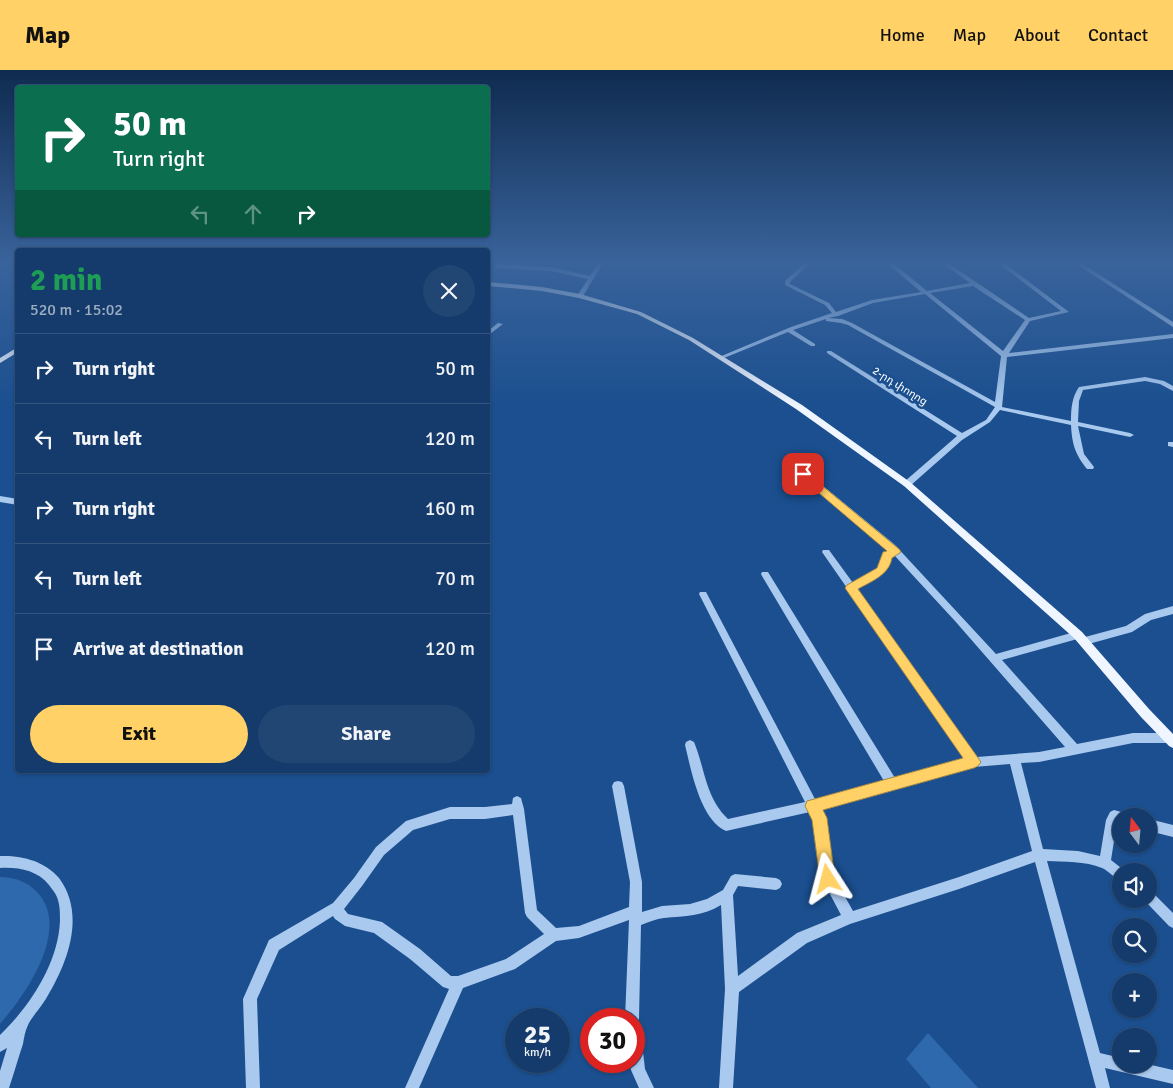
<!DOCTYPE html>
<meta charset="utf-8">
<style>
body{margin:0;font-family:Signika,"Noto Sans Armenian",sans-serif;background:#214673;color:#f1f3f6;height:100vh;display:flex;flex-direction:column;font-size:19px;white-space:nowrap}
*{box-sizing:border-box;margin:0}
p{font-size:16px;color:#9dadc1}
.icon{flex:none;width:28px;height:28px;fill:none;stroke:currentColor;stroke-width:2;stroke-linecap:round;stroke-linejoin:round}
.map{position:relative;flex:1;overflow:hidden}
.side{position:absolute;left:15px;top:178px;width:475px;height:525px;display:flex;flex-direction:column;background:#143b6b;border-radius:5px;box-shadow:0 1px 4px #0004,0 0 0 1px #33557e}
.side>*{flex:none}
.guide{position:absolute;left:15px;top:15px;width:475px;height:152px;border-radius:5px;box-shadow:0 1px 4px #0004,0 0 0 1px #33557e;background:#0b6e4f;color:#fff;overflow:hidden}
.needle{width:32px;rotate:344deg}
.buttons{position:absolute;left:1112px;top:738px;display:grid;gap:10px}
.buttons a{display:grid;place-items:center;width:45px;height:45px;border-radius:50%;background:#143b6b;box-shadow:0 1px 4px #0004,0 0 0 1px #33557e;font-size:25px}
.speed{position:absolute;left:505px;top:938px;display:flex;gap:10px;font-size:25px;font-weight:700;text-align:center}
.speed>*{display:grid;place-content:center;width:65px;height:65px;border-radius:50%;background:#143b6b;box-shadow:0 1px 4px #0004,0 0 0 1px #33557e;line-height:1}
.speed small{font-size:12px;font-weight:400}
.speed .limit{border:8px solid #d22;background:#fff;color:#111}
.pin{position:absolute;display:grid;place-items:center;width:42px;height:42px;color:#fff;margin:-21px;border-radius:10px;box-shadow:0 2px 8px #0006}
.me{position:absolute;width:55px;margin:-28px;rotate:351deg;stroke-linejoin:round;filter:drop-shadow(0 0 4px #0008)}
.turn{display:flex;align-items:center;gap:18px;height:105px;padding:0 15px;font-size:22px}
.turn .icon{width:65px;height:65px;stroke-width:2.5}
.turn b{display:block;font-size:35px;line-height:42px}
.lanes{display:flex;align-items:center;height:48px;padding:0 15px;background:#0003;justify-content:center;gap:25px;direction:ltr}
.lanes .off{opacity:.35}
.round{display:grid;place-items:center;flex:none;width:52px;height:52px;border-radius:26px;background:#214673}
.headline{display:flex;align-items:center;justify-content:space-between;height:85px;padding:0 15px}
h1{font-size:30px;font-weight:700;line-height:38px;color:#1e9e55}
.cta{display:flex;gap:10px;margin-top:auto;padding:10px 15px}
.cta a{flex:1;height:58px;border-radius:30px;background:#ffd166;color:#111;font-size:20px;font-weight:700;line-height:58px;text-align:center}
.cta a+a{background:#214673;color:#f1f3f6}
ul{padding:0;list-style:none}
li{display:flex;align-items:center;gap:15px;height:70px;padding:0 15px;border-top:1px solid #33557e}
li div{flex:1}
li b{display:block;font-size:19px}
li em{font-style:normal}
header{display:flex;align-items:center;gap:30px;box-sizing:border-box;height:70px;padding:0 25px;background:#ffd166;color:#111}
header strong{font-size:24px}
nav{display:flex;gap:28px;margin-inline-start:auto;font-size:18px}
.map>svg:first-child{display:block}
</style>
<header>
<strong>Map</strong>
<nav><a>Home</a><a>Map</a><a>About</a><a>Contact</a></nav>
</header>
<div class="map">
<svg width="1173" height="1018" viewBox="0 0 1173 1018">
<rect width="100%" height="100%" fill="#1b4f8f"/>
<g fill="#2e69ad">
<path d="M 0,807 C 15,807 28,812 38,823 C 71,860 25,925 0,954 Z"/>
<path d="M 928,963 L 978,1018 L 931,1018 L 906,989 Z"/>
</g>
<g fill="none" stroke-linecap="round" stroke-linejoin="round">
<g fill="#a9c9ee" fill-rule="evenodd">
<path d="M 598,193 L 603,193 L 583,226 L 580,228 L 577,226 L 588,209 L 551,201 L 498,198 L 495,196 L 498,194 L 551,197 L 590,206 Z"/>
<path d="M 805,193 L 810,193 L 790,212 L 790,214 L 829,233 L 836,242 L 872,230 L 921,222 L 887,193 L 893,193 L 927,221 L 970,213 L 942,193 L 948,193 L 1029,248 L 1061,241 L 998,193 L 1004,193 L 1069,242 L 1030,251 L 1009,283 L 1173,264 L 1173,268 L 1007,287 L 1002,337 L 1071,351 C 1071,338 1072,327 1079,317 L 1145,307 L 1164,311 L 1173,316 L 1173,321 L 1160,314 L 1145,311 L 1083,320 L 1079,331 L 1078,352 L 1130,363 L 1134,365 L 1130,367 L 1078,356 L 1084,384 L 1094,397 L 1093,399 L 1087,399 C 1075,384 1072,374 1071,355 L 1000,340 L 990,352 L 962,370 L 910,416 L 904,416 L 903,414 L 904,412 L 957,366 L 827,283 L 827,281 L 831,281 L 962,363 L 986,350 L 995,337 L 848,255 L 841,253 L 826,251 L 826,249 L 793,260 L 815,274 L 815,276 L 811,276 L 788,262 L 724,288 L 719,287 L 791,257 L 832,243 L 825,235 L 785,215 L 785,211 ZM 973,216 L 1025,250 L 1003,281 L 930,223 ZM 925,224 L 1001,286 L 995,332 L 852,253 L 842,249 L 828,248 L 838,246 L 873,233 Z"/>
<path d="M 1075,193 L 1081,193 L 1173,252 L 1173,257 Z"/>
<path d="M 498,253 L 503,254 L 490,264 L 488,265 L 488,261 Z"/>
<path d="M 1168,372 L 1173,372 L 1173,377 L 1168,376 Z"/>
<path d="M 800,402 L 806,402 L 894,474 L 996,584 L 1078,561 L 1081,562 L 1083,565 L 1081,568 L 1002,590 L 1077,674 L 1133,663 L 1169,663 L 1173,665 L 1173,671 L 1169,673 L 1133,673 L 1039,692 L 1021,693 L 1043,779 L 1078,781 L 1100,786 L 1106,750 L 1110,742 L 1114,740 L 1125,743 L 1126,746 L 1121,746 L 1121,753 L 1117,752 L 1111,790 L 1125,801 L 1121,801 L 1121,811 C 1114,808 1109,801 1102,798 C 1085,791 1064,792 1047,791 L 1100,983 L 1121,988 L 1121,994 L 1147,994 L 1173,1000 L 1173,1014 L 1105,998 L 1110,1018 L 1096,1018 L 1035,792 L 959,819 L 850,854 L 807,873 L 739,922 L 733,1018 L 719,1018 L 725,919 L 721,835 C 703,846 685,846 664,848 C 656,849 649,852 641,855 L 639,949 L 637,954 L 634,955 L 634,949 L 625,949 L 629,850 L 579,868 L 556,871 L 515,899 L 463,918 L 419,1018 L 405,1018 L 449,919 L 443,917 L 410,889 L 374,863 L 345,856 L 335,849 L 333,846 L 279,880 L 257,929 L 260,1018 L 246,1018 L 243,929 L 269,870 L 333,833 L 354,808 L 376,777 L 406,751 L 450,737 L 485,737 L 512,734 L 513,728 L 517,726 L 521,728 L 524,739 L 537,840 L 556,858 L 579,856 L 629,837 L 630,812 L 612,716 L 614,712 L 618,711 L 622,712 L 624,716 L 642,812 L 642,842 L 662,836 L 690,834 L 707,829 L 723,820 L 731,806 L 735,804 L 776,808 L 780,810 L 782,814 L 780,818 L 776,820 L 738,816 L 733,825 L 738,906 L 797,863 L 841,845 L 822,809 L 813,749 L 810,742 L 726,761 C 700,750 691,699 685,675 L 686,672 L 690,670 L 694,672 C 705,698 705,727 728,749 L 805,732 L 699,524 L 700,522 L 706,522 L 815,729 L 884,711 L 762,506 L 761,504 L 762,502 L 768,502 L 895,708 L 966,689 L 822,482 L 823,480 L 829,480 L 853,513 L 878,498 L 881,494 L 884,483 L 890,481 L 800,406 L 799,404 ZM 895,486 L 955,551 L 1065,677 L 1039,682 L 977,687 L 857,519 C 872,510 887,505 891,487 ZM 1010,694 L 1032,781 L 959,807 L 853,841 L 834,807 L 825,748 L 821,739 L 974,697 ZM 513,745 L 525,843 L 527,847 L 544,864 L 506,889 L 458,906 L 451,906 L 420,879 L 382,852 L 348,844 L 344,839 L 362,816 L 384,785 L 413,760 L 450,749 L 485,749 Z"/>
<path d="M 0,426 L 18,429 L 18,435 L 0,432 Z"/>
<path d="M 1173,536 L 1173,544 L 1151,550 L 1132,562 L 1085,575 L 1082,574 L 1080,571 L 1082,568 L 1085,567 L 1126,556 L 1145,544 Z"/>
<path d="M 1149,749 L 1173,755 L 1173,767 L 1149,761 Z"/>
<path d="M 0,786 C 21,785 45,791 59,808 C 86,844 68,892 47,927 C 42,936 31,948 28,955 C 25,961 24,968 23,974 C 18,989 14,1003 9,1018 L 0,1018 L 0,1001 L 7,978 L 0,982 L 0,965 C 30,936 58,894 60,851 C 60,842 60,833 56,825 C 54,821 51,818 49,815 C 37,800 18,797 0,798 Z"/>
<path d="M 1149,821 L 1153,823 L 1173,843 L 1173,858 L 1169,856 L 1145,831 L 1144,829 L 1149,829 Z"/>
<path d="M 634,957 L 639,959 L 641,964 L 645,999 L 654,1018 L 639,1018 L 631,1000 L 630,991 L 634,991 Z"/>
</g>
<g fill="#f0f6ff" fill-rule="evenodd">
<path d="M 488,212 L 542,217 L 580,224 L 641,242 L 693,268 L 802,335 L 910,412 L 1082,562 L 1149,639 L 1173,664 L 1173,678 L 1169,676 L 1141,647 L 1074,568 L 904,416 L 796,339 L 689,270 L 637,244 L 579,228 L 542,221 L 488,216 Z"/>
<path d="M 18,277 L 18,282 L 0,293 L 0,288 Z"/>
</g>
</g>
<linearGradient id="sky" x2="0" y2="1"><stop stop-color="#0f2b4f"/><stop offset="0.57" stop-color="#39639b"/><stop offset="1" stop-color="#39639b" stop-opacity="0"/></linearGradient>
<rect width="1173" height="336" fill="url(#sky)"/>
<path fill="#ffd166" stroke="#a68842" d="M 803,400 L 899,479 L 901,482 L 892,488 C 889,505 872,511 858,519 L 981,692 L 978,696 L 974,698 L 823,740 L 827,748 L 835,809 L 833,815 L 828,817 L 822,815 L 820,809 L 812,750 L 805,736 L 807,731 L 963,688 L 845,518 L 847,515 L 877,498 L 883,482 L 887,481 L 799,406 L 798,404 Z"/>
<g text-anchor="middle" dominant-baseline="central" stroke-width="5" stroke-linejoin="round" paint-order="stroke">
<g font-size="11" fill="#fff" stroke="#1b4f8f">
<text transform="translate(900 316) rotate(32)">2-րդ փողոց</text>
</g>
</g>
</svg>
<div class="buttons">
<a><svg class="needle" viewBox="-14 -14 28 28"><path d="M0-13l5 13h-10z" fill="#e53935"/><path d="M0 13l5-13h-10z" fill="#9dadc1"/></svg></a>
<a><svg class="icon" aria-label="sound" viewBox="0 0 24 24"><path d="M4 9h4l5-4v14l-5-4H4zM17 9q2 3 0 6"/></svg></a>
<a><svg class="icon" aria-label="search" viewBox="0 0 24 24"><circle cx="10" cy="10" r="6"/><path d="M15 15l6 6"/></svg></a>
<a>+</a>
<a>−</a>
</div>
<div class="speed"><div>25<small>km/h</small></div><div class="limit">30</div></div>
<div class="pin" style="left:803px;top:404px;background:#d93025"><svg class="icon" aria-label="arrive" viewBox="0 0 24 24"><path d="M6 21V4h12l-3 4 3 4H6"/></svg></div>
<svg class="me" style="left:828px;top:809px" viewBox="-20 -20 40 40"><path d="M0-17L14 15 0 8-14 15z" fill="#ffd166" stroke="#fff" stroke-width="4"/></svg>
<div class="guide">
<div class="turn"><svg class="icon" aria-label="right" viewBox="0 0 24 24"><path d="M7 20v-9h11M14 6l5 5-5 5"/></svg><div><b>50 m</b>Turn right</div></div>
<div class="lanes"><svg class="icon off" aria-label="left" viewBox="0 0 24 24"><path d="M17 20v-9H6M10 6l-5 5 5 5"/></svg><svg class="icon off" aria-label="ahead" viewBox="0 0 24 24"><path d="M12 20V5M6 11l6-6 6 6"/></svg><svg class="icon" aria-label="right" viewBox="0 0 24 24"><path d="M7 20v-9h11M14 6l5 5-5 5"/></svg></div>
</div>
<section class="side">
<div class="headline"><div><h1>2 min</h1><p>520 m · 15:02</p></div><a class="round"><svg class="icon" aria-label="close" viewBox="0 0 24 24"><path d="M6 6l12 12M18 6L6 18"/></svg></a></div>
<ul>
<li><svg class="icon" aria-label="right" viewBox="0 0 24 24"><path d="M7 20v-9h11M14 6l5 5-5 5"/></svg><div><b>Turn right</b></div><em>50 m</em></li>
<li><svg class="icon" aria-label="left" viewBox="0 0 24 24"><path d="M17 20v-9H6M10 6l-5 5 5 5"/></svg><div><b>Turn left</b></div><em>120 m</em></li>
<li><svg class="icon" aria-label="right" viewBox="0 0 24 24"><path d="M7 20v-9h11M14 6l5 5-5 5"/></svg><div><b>Turn right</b></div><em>160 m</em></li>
<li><svg class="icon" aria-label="left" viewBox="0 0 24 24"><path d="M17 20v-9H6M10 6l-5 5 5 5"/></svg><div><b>Turn left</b></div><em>70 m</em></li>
<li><svg class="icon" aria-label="arrive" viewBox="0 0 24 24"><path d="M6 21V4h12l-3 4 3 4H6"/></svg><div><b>Arrive at destination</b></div><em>120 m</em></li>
</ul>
<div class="cta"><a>Exit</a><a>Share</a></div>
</section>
</div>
